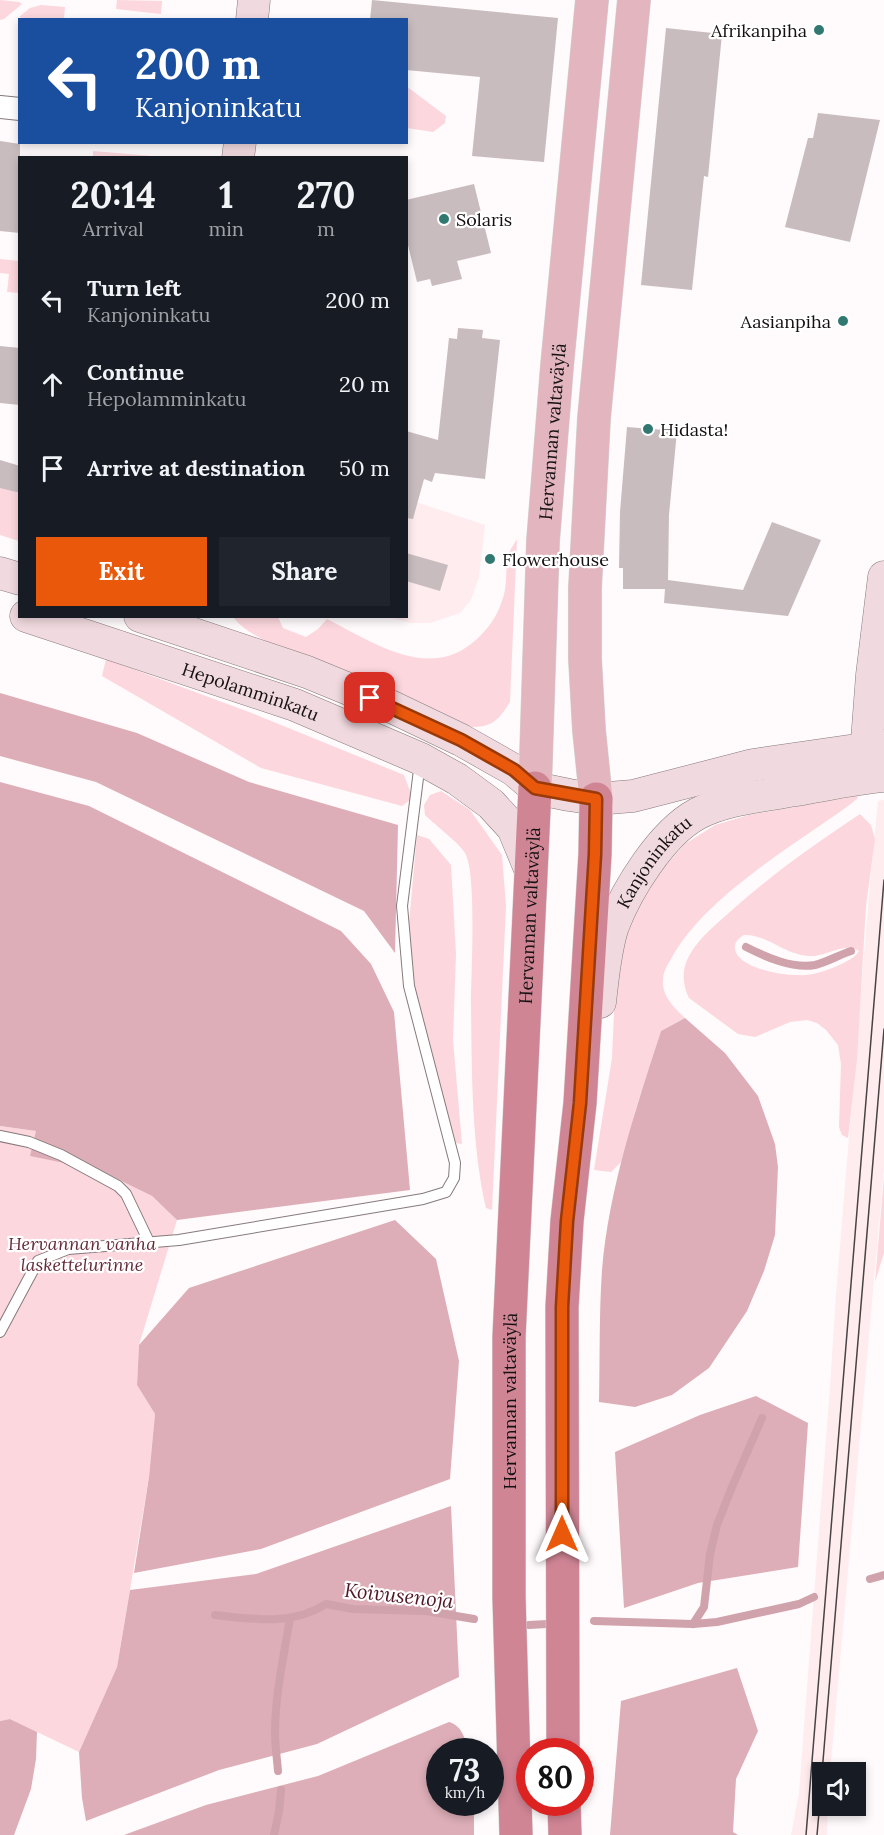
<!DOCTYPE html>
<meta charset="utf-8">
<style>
body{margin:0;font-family:Lora,serif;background:#20242c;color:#f1f3f6;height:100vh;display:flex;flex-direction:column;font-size:22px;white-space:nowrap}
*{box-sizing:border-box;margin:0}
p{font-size:20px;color:#9ea1a6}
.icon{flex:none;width:33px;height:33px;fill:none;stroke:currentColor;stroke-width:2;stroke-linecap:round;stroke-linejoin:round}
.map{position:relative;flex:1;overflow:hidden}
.details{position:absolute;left:18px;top:156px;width:390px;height:462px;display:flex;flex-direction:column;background:#171b24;border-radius:0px;box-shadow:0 3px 9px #0003}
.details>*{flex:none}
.top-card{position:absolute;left:18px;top:18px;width:390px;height:126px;border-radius:0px;box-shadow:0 3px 9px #0003;background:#1a4fa0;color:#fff;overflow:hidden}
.tools{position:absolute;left:812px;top:1762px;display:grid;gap:12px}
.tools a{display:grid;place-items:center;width:54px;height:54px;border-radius:0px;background:#171b24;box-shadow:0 3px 9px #0003;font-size:30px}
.speed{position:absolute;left:426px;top:1738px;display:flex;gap:12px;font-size:30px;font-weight:700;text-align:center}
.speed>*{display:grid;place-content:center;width:78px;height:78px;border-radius:50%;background:#171b24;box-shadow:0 3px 9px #0003;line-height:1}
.speed small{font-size:15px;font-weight:400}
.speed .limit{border:9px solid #d22;background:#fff;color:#111}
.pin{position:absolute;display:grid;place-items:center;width:51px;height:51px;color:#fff;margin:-26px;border-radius:12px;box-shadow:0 3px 9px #0006}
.me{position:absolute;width:66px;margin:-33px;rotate:0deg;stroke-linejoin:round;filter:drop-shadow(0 0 4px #0008)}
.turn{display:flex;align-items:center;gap:21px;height:126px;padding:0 18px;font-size:27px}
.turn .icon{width:78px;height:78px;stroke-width:2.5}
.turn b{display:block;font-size:42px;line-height:51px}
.eta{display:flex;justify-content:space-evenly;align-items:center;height:102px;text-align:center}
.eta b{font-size:36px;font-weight:700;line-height:42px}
.action{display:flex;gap:12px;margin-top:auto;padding:12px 18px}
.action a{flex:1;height:69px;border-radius:0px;background:#ea580c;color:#fff;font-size:24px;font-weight:700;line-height:69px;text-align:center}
.action a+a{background:#20242c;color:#f1f3f6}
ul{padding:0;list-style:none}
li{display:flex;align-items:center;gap:18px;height:84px;padding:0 18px}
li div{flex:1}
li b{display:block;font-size:22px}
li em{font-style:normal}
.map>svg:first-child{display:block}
</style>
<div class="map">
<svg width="884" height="1835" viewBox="0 0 884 1835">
<rect width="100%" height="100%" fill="#fffafb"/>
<g fill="#feecef">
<path d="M 407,499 L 485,525 L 479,577 L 471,600 L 460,613 L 430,623 L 410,623 L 389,617 L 406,616 Z"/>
<path d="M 884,800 L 884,1167 L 830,1773 L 822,1773 L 822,1806 L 828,1806 L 827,1835 L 791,1835 L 799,1793 L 830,1387 L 836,1295 L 869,895 L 878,801 Z"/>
</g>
<g fill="#fcd7de" fill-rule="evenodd">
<path d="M 0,0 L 19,2 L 22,4 L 4,19 L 0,20 Z"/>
<path d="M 117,0 L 162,1 L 161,14 L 116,9 Z"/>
<path d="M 41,5 L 65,7 L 64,19 L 29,20 L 19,17 L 30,8 Z"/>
<path d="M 406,86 L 446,116 L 445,123 L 433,132 L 407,128 Z"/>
<path d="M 93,151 L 163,157 L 93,157 Z"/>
<path d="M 0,259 L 19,261 L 19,293 L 7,292 L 9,274 L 0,273 Z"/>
<path d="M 0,487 L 19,493 L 19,541 L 0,535 Z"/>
<path d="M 517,539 L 510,702 C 497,723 490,728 465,727 C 420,707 375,686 330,666 C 301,654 251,641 233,617 L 278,617 L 283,628 L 306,637 L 318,629 L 327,619 C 369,640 425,680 471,644 C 486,632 496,619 502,601 C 508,586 505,570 508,555 C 510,550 514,544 517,539 Z"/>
<path d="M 106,659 L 249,712 L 404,775 L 410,791 L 410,800 L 402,806 L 261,768 L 102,676 Z"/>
<path d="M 441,791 L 470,810 L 502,855 L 506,906 L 492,1210 L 486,1208 C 471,1142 472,1071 471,1003 C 471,975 477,873 465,853 C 458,842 435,825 425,815 L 424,805 L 430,795 Z"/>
<path d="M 857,796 L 858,798 L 848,806 C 791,847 704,898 671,959 C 667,966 663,972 663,980 C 662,997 674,1007 685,1018 L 661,1031 L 635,1111 L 623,1160 L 611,1172 L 594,1170 L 612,1058 L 616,968 L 619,949 L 638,906 L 658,874 L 685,844 L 715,825 L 749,815 Z"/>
<path d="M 860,814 L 871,825 L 875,839 L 866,906 L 857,1059 L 848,1138 L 842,1135 L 839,1127 L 841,1064 L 838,1045 L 826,1030 L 817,1023 L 807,1020 L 790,1022 L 755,1037 L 738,1034 L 689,998 C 681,982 682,966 692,951 C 702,935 718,923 731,911 C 771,875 815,844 860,814 ZM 744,935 C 769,934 785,957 814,956 C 829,955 845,942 859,951 C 855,958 844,963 837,966 C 823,972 811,976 796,975 C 781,975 738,968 735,949 C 734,942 739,938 744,935 Z"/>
<path d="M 417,835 L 429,839 L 451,865 L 456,954 L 453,1040 L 462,1144 L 456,1143 L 416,1000 L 408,934 Z"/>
<path d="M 0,1126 L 36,1131 L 99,1170 L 152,1196 L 177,1220 L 139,1345 L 137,1385 L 155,1414 L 149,1477 L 117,1667 L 79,1752 L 10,1719 L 0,1721 Z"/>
<path d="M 884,1176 L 884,1253 L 875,1282 Z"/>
</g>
<g fill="#ddaeb7">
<path d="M 0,693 L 137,733 L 249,782 L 398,825 L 395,953 L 364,911 L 96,782 L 0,756 Z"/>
<path d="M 0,782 L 89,806 L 341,931 L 371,964 L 394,1012 L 410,1190 L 177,1220 L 152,1196 L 99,1170 L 30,1156 L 36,1131 L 0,1126 Z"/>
<path d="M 685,1018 L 725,1053 L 758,1096 L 775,1144 L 778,1167 L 775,1235 L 764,1271 L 747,1311 L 709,1368 L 672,1395 L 635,1407 L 599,1402 C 600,1358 599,1314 602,1270 C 609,1188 636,1108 661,1031 Z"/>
<path d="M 395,1220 L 436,1259 L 459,1361 L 450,1479 L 261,1549 L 134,1573 L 149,1477 L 155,1414 L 137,1385 L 139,1345 L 189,1288 Z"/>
<path d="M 756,1396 L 808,1423 L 798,1567 L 698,1583 L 624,1608 L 615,1452 L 700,1415 Z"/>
<path d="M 451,1506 L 459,1677 L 317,1744 L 219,1770 L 86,1821 L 82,1798 L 79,1752 L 117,1667 L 130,1590 L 256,1574 Z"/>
<path d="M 737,1668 L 758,1731 L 736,1779 L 733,1832 L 738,1835 L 610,1835 L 621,1701 Z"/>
<path d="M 10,1719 L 37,1732 L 36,1759 L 31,1789 L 14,1835 L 0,1835 L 0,1721 Z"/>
<path d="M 449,1722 C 463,1726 465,1740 469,1752 L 440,1752 L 440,1803 L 474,1803 L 474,1835 L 124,1835 L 206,1805 L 318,1776 Z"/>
</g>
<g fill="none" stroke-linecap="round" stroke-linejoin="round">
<g stroke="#d0a2ab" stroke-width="8">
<path d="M 746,947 C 766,957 792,969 815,965 C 827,962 839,955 851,951"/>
<path d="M 870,1579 L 884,1575"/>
<path d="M 215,1615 C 253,1619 292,1626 326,1604 L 353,1609 L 426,1611 L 474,1619"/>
<path d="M 594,1621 L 693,1624 L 717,1622 L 799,1604 L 814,1597"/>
<path d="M 693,1624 L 704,1607 L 710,1554 L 717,1525 L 732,1487 L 762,1418"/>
<path d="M 529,1625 L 547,1624"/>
<path d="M 278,1771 C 277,1758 275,1746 275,1733 C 275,1694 284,1656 290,1618"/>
<path d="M 274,1835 L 279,1811 L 281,1790"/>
</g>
</g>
<g fill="#c8bcbe">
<path d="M 372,0 L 558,18 L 544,162 L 472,156 L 480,77 L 406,70 L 406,20 L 370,20 Z"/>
<path d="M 666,28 L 722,34 L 708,177 L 704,176 L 692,290 L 641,285 Z"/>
<path d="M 818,113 L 880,120 L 850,242 L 785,227 L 808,138 L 813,138 Z"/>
<path d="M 0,141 L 20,144 L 20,233 L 0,231 Z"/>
<path d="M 474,184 L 491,253 L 457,261 L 462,279 L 432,286 L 430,279 L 417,282 L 406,237 L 406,200 Z"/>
<path d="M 458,328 L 483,330 L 482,338 L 500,340 L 485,479 L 435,473 L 432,482 L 424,479 L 413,519 L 406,518 L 406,431 L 438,440 L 449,338 L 457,339 Z"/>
<path d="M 0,346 L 20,348 L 20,405 L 0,403 Z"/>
<path d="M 627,427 L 677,431 L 669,515 L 668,580 L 743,590 L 772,522 L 821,540 L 788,616 L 664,603 L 665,589 L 623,589 L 623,568 L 619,568 L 620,512 Z"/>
<path d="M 0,460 L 20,466 L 20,493 L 0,488 Z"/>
<path d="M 406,553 L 448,565 L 440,591 L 406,581 Z"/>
</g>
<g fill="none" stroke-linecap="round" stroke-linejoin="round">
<g stroke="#857a7c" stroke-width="12">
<g id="lane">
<path d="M 0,1136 L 29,1142 L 61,1155 L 118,1186 L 126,1194 L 149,1242"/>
<path d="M 0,1332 L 38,1261 L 68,1249 L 179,1240 L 423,1199 L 446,1192 L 454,1178 L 455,1163 L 409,986 L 402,906 L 420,762"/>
</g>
</g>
<g stroke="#857a7c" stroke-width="24">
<path id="street" d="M 0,107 L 20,109"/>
</g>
<g stroke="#857a7c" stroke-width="33">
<g id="secondary">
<path d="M 252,20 L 254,0"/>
<path d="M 238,158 L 240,142"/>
<path d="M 0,573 L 20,579"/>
<path id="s1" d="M 26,616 L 295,705 L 421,759 L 457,779 L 491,804 L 513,828 L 530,869"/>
<path d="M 140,616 L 307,672 L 390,706 L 461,740 L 514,770 L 535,788 L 569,795 L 596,799 L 633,796 L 753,765 L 884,746"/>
<path d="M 865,767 L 872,675 L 884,577"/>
<path id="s2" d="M 600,1002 C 603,977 605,950 613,926 C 627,889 662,833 697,814 C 726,799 758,797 789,791 C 821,786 852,779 884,776"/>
</g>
</g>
<g stroke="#d5d4d4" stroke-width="34">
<g id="primary">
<path id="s3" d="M 535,788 L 543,541 L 557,366 L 592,0"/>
<path d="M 596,799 L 589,730 L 585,659 L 585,588 L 594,418 L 634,0"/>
</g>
</g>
<g stroke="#d5d4d4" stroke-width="34">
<g id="highway">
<path d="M 563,1752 L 562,1307 L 567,1221 L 580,1103 L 595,854 L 596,799"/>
<path d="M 564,1803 L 565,1835"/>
<path id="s4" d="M 516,1835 L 509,1597 L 509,1337 L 535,788"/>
</g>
</g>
<use href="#lane" stroke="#fff" stroke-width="10"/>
<use href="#street" stroke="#fff" stroke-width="22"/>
<use href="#secondary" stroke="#f1dadf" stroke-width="32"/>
<use href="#primary" stroke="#e3b6bf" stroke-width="33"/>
<use href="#highway" stroke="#d08595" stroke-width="33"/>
<g stroke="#484344" stroke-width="1.5">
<path d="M 822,1773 L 884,1029"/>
<path d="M 806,1835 L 884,880"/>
<path d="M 817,1835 L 822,1778"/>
</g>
</g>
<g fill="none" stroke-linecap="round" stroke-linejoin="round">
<g stroke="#983908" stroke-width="15">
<path id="route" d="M 370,698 L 461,740 L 514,770 L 535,788 L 596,799 L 595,854 L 580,1103 L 567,1221 L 562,1307 L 562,1534"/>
</g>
<use href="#route" stroke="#ea580c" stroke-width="10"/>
</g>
<g fill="#317871" stroke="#fff" stroke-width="2">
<circle cx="819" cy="30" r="6"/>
<circle cx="444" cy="219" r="6"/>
<circle cx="843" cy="321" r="6"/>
<circle cx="648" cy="429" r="6"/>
<circle cx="490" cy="559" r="6"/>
</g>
<g text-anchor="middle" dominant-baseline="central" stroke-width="4.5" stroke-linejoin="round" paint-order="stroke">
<g font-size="18" fill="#151112" stroke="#fff" text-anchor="start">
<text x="807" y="30" text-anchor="end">Afrikanpiha</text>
<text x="456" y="219">Solaris</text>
<text x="831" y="321" text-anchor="end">Aasianpiha</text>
<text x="660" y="429">Hidasta!</text>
<text x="502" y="559">Flowerhouse</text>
</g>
<g font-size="18" fill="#151112" stroke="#fff">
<text stroke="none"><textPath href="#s3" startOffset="357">Hervannan valtaväylä</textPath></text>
<text stroke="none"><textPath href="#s1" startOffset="237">Hepolamminkatu</textPath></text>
<text stroke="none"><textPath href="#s2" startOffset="154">Kanjoninkatu</textPath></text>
<text stroke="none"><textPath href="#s4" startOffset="920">Hervannan valtaväylä</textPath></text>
<text stroke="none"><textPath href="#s4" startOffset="434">Hervannan valtaväylä</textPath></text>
</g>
<g font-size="18" font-style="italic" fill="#652b3a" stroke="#fff">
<text x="82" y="1243">Hervannan vanha<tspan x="82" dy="21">laskettelurinne</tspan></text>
</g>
<g font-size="20" font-style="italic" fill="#4f1727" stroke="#fff">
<text transform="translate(399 1595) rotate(6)">Koivusenoja</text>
</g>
</g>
</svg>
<div class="tools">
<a><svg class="icon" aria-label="sound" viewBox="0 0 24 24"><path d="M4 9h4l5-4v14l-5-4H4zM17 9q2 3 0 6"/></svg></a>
</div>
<div class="speed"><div>73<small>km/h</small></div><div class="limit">80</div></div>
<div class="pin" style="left:370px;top:698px;background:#d93025"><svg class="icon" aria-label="arrive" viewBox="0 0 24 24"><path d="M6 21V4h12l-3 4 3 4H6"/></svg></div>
<svg class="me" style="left:562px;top:1534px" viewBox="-20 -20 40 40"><path d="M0-17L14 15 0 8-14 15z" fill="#ea580c" stroke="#fff" stroke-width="4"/></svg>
<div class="top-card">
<div class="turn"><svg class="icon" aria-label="left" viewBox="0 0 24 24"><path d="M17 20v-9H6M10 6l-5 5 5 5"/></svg><div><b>200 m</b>Kanjoninkatu</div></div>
</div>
<section class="details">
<div class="eta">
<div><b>20:14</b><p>Arrival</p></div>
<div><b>1</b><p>min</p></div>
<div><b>270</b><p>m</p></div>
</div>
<ul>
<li><svg class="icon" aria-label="left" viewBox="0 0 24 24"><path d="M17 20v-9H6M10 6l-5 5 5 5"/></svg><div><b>Turn left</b><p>Kanjoninkatu</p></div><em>200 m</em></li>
<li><svg class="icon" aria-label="ahead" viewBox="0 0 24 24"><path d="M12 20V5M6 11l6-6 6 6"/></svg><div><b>Continue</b><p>Hepolamminkatu</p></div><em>20 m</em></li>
<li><svg class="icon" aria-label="arrive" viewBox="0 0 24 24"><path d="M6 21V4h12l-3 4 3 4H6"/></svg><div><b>Arrive at destination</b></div><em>50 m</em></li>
</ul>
<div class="action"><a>Exit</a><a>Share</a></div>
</section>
</div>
